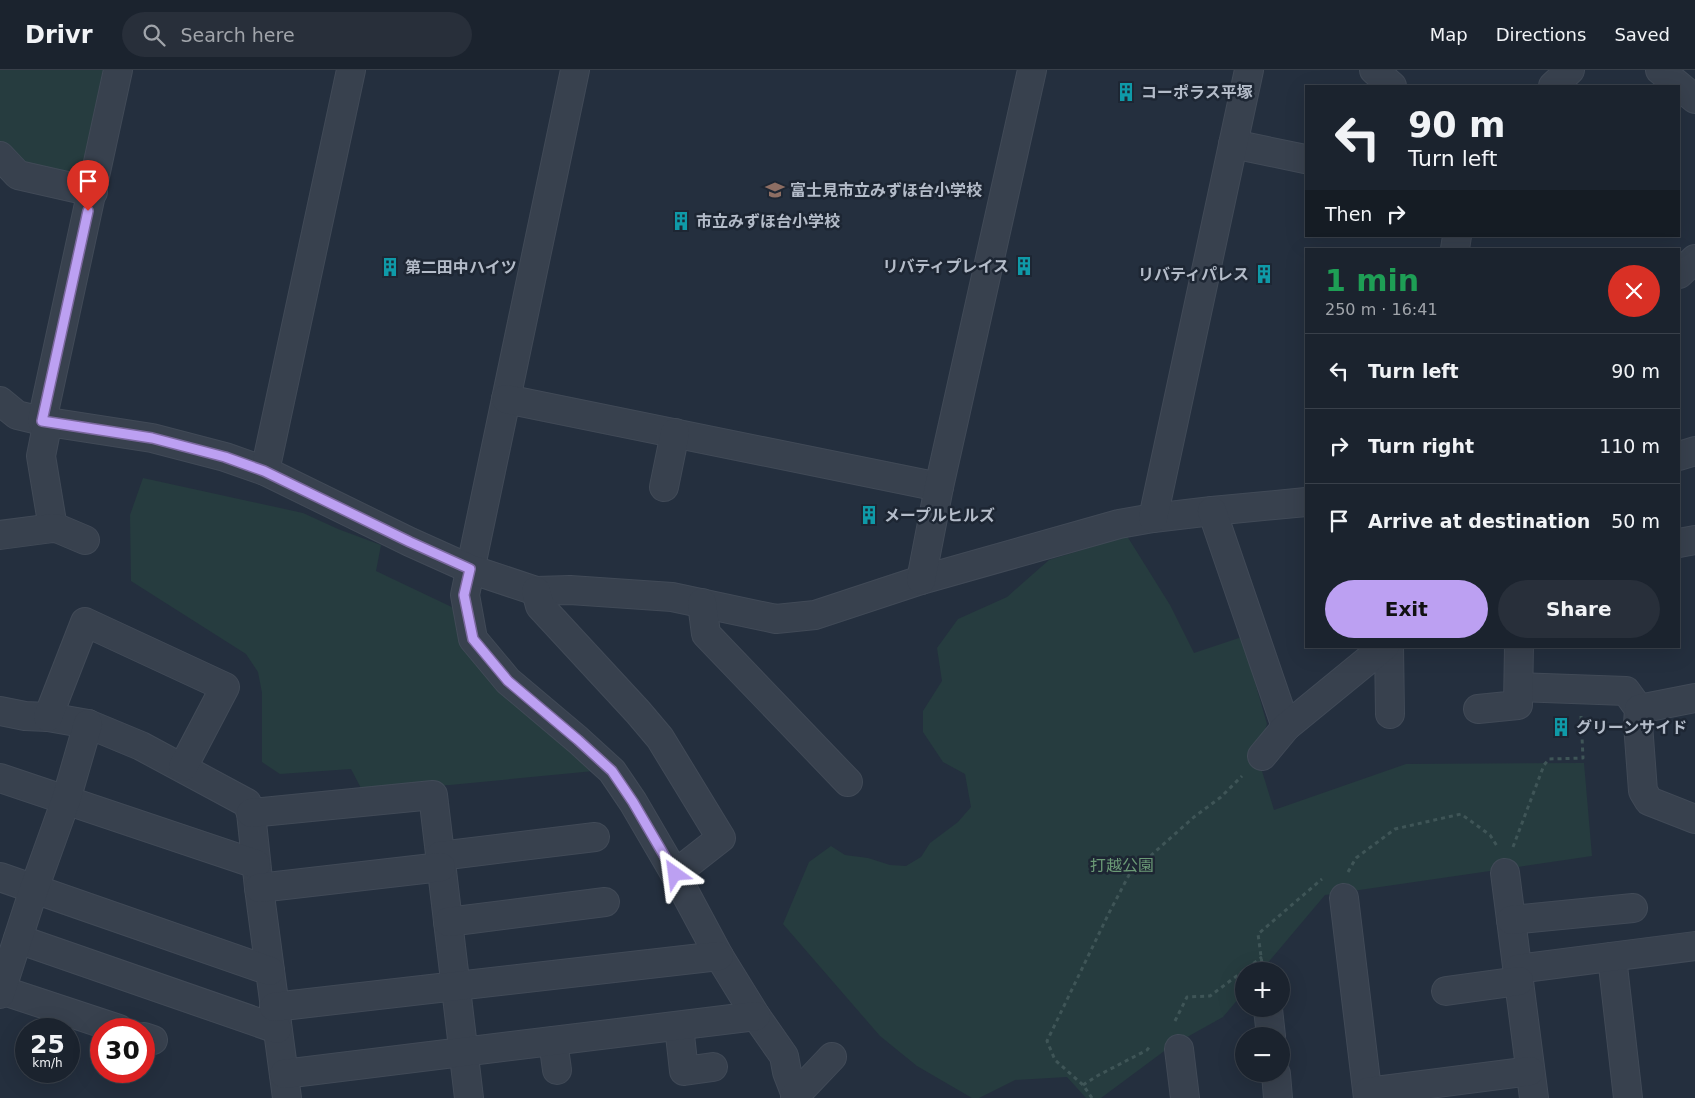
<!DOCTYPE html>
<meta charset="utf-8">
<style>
body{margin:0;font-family:"DejaVu Sans","Noto Sans JP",sans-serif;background:#282f3a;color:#f1f3f6;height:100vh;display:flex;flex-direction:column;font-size:19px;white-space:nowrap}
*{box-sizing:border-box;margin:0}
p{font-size:16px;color:#a0a4aa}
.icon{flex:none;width:28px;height:28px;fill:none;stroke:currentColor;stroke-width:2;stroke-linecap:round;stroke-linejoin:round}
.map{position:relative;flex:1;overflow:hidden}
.sheet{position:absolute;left:1305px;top:178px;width:375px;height:400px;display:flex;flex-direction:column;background:#1b232e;border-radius:0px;box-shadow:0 5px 20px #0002,0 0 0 1px #39404a}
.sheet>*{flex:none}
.guide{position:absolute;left:1305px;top:15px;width:375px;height:152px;border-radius:0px;box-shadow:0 5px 20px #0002,0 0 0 1px #39404a;background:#1b232e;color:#f1f3f6;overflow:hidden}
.controls{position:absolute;left:1235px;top:892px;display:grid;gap:10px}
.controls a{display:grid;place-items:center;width:55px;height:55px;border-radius:50%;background:#1b232e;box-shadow:0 5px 20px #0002,0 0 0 1px #39404a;font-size:25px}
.speed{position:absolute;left:15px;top:948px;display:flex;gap:10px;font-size:25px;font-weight:700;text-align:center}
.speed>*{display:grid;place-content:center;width:65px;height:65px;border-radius:50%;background:#1b232e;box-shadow:0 5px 20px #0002,0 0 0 1px #39404a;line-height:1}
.speed small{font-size:12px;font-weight:400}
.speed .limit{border:8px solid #d22;background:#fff;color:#111}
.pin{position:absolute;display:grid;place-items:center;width:42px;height:42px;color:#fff;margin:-51px -21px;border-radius:50% 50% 50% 0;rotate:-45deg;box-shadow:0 0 5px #0007}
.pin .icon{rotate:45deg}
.me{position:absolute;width:55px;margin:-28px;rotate:329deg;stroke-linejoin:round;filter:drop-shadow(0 0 4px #0008)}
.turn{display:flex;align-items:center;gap:18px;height:105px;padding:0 20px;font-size:22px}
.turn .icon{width:65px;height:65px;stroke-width:2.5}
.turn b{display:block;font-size:35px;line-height:42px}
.then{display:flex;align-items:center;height:48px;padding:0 20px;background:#0003;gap:10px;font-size:19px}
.round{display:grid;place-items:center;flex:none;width:52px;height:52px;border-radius:26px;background:#282f3a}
.headline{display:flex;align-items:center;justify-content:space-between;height:85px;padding:0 20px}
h1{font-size:30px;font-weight:700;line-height:38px;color:#1e9e55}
.primary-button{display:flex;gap:10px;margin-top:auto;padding:10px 20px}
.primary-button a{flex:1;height:58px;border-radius:30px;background:#bca0f2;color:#111;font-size:20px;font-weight:700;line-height:58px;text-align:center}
.primary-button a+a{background:#282f3a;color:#f1f3f6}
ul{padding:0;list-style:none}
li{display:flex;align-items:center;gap:15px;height:75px;padding:0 20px;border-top:1px solid #39404a}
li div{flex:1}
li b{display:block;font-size:19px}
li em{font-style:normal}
header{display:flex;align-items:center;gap:30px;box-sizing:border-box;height:70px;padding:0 25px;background:#1b232e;border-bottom:1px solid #39404a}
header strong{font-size:24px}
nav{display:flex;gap:28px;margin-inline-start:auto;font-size:18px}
.search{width:350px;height:45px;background:#282f3a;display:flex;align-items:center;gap:12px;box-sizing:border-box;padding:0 18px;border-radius:28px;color:#a0a4aa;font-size:19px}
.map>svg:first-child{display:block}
</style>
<header>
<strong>Drivr</strong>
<div class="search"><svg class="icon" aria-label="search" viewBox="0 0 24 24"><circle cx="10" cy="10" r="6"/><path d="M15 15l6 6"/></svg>Search here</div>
<nav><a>Map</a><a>Directions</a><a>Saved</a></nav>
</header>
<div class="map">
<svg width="1695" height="1028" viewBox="0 0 1695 1028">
<rect width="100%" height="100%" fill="#242f3e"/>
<g fill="#263c3f">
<path d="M 0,0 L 103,0 L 82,99 L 71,108 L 19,92 L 0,72 Z"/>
<path d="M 143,408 L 303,443 L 338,459 L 381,475 L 376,501 L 458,540 L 594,701 L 450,715 L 362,720 L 351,699 L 280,704 L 262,692 L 262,623 L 258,602 L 246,584 L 131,511 L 130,445 Z"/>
<path d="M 1127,466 L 1170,535 L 1194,583 L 1242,567 L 1267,654 L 1257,685 L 1274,740 L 1406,694 L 1584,693 L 1592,786 L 1325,825 L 1261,901 L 1244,901 L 1244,922 L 1223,947 L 1171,976 L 1101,1028 L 1086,1028 L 1067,1007 L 1015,1010 L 979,1028 L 972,1028 L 917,996 L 880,966 L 783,854 L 809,792 L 831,776 L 845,785 L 868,788 L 890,795 L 906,796 L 921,787 L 930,773 L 958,752 L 971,737 L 965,704 L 943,692 L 923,662 L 923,641 L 942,611 L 937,578 L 958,549 L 1007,527 L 1049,490 Z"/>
</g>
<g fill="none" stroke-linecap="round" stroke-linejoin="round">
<g stroke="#414a57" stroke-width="30">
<g id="minor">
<path d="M 575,0 L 465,525 L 473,569 L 508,611 L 578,670 L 612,701 L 633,732 L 675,804 L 719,886 L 756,946 L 784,986 L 787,1002 L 797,1028"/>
<path d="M 1374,0 L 1392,16"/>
<path d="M 1660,0 L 1695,29"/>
<path d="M 1553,16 L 1570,0"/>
<path d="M 1233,74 L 1305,89"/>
<path d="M 0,86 L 18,105 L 93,122"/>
<path d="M 1455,179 L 1457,166"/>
<path d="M 1679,204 L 1695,189"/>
<path d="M 506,329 L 939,417"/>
<path d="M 0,331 L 17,345 L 42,351 L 152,368 L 225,387 L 265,401 L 410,472 L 470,499 L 536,521 L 570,520 L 672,527 L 776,549 L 815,545 L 921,510 L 1119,454 L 1153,448 L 1212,441 L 1306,432"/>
<path d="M 42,351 L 118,0"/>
<path d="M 48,351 L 41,386 L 53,458"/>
<path d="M 1679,386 L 1695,381"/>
<path d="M 265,401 L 351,0"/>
<path d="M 664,417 L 675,363"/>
<path d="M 1212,441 L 1286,657"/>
<path d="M 1153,448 L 1249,0"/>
<path d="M 0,465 L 53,458 L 59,459 L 85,470"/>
<path d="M 1679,473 L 1695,470"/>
<path d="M 921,510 L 939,417 L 1032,0"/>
<path d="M 536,521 L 540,536 L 638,642 L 660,668 L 721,768 L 675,804"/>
<path d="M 702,533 L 706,564 L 848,712"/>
<path d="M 1389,576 L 1390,644"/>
<path d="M 1519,617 L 1626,621 L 1639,639 L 1638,654 L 1643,721 L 1649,731 L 1695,749"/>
<path d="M 1478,639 L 1518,635 L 1519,576"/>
<path d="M 1639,639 L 1695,628"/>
<path d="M 0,641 L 25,646 L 48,647 L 88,654 L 141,676 L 247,733 L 251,743 L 259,818 L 287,1028"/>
<path d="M 48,647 L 85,552 L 225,617 L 183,697"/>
<path d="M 1262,686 L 1286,657 L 1385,576"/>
<path d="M 0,708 L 256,794"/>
<path d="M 251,743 L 433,725 L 469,1028"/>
<path d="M 440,786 L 595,767"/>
<path d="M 1505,803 L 1534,1028"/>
<path d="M 0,807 L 270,901"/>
<path d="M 259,818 L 441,797"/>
<path d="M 1344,828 L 1368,1028"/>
<path d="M 1511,850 L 1633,838"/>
<path d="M 448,852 L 605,832"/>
<path d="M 18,869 L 277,959"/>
<path d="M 1612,887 L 1628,1028"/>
<path d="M 1518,899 L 1695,876"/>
<path d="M 1,920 L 119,959"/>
<path d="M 1446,921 L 1519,911"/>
<path d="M 0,924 L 34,819 L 66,730 L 88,654"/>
<path d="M 274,937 L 719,886"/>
<path d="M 1268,939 L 1271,966"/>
<path d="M 679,956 L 684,1001 L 713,997"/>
<path d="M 144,967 L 153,970"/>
<path d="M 553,971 L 557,1000"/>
<path d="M 1179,979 L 1185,1028"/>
<path d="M 284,1004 L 756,946"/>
<path d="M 1276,1004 L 1278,1028"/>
<path d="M 1368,1022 L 1530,1001"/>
<path d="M 795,1026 L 832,987"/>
</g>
</g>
<g stroke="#3f5557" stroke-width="3" stroke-dasharray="4 4" stroke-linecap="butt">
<path d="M 1513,777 L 1544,695 L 1549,689 L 1583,688 L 1581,646"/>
<path d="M 1348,802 L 1356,788 L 1395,759 L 1461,744 L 1490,765 L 1497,776"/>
<path d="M 1263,901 L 1258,864 L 1322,809"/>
<path d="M 1175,951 L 1187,927 L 1210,926 L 1262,887"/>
<path d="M 1083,1015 L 1097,1006 L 1147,980 L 1151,975"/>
<path d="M 1092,1028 L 1083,1015 L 1055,990 L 1047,971 L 1109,843 L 1129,805 L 1194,747 L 1221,727 L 1242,706"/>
</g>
<use href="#minor" stroke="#38414e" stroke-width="28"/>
</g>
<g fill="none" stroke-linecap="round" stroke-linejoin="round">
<g stroke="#7a689d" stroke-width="12">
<path id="route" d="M 88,141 L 42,351 L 152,368 L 225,387 L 264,401 L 410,472 L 470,499 L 464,525 L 473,569 L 508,611 L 578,670 L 612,701 L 633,732 L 675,804"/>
</g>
<use href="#route" stroke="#bca0f2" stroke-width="9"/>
</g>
<defs>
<g id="building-bare" transform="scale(1.5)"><path d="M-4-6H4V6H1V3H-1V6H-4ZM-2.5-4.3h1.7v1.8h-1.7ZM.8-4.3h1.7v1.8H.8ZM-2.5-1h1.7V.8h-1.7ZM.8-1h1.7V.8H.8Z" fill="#0f9aa8" stroke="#1d2633" stroke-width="2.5" paint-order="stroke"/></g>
<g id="school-bare" transform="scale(1.5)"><path d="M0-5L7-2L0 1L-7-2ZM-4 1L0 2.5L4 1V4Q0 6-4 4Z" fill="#8d6e63" stroke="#1d2633" stroke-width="2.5" paint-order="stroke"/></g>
</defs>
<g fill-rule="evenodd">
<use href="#building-bare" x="1126" y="22"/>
<use href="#school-bare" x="775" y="120"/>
<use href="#building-bare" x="681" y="151"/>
<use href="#building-bare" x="1024" y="196"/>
<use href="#building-bare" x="390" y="197"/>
<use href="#building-bare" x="1264" y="204"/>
<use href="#building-bare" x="869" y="445"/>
<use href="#building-bare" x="1561" y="657"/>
</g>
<g text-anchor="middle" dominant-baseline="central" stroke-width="5" stroke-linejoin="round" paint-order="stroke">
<g font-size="16" font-weight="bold" fill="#b4bcc9" stroke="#1d2633" text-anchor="start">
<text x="1141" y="22">コーポラス平塚</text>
<text x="790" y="120">富士見市立みずほ台小学校</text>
<text x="696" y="151">市立みずほ台小学校</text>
<text x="1009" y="196" text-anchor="end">リバティプレイス</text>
<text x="405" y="197">第二田中ハイツ</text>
<text x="1249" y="204" text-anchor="end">リバティパレス</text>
<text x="884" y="445">メープルヒルズ</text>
<text x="1576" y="657">グリーンサイド</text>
</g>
<g font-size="16" fill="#6b9a76" stroke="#1d2633">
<text x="1122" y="795">打越公園</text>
</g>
</g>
</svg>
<div class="controls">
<a>+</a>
<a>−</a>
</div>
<div class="speed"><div>25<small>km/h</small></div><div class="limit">30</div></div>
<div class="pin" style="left:88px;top:141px;background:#d93025"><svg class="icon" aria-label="arrive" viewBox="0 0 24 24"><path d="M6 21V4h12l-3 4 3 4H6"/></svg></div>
<svg class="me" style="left:675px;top:804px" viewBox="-20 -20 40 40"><path d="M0-17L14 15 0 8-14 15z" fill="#bca0f2" stroke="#fff" stroke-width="4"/></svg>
<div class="guide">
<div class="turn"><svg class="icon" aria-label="left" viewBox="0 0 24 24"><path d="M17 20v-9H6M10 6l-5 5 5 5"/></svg><div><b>90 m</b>Turn left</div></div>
<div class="then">Then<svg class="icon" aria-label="right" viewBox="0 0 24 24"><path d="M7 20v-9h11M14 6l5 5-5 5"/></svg></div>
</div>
<section class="sheet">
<div class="headline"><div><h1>1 min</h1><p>250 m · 16:41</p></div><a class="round" style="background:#d93025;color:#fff"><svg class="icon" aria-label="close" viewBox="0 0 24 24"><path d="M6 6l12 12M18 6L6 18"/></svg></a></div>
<ul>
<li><svg class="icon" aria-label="left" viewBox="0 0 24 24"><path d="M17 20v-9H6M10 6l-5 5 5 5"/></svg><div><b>Turn left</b></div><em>90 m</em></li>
<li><svg class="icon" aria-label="right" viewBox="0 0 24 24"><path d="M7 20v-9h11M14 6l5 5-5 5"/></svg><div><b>Turn right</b></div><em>110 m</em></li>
<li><svg class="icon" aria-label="arrive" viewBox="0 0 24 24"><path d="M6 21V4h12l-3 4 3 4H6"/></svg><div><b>Arrive at destination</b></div><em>50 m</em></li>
</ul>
<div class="primary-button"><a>Exit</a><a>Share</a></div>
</section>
</div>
